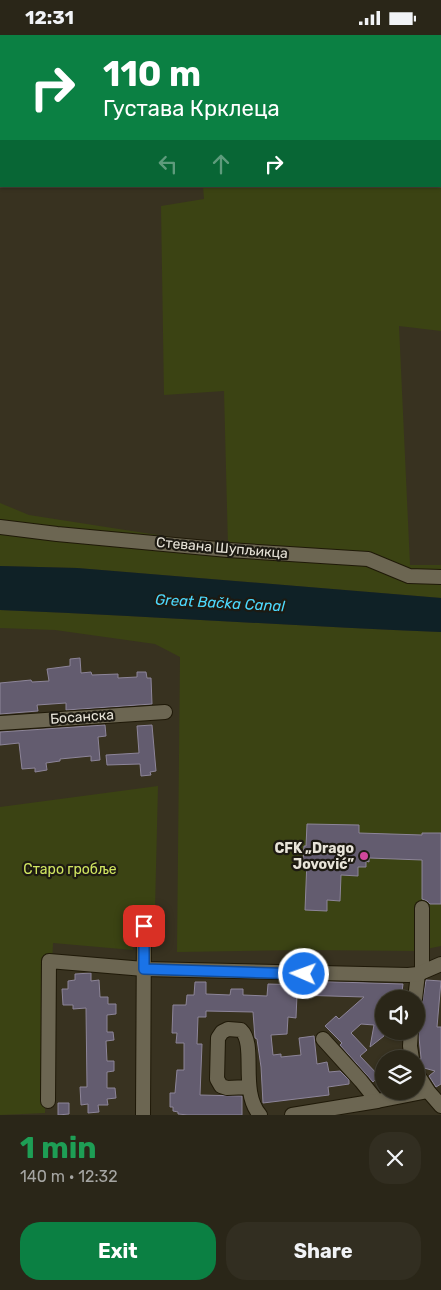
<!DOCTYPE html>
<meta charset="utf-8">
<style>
body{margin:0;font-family:Rubik,sans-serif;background:#322e21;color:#f1f3f6;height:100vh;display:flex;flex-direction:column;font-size:19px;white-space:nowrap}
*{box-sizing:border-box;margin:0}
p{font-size:16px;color:#a5a5a2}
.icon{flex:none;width:28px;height:28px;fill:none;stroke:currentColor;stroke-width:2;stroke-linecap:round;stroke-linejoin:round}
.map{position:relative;height:1080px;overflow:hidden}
.side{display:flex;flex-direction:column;background:#2a2618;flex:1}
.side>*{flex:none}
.top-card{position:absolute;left:0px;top:0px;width:441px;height:152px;box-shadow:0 1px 4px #0004,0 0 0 1px #464337;background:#0b8043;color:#fff;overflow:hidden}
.tools{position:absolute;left:375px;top:955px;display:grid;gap:10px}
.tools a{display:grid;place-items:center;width:50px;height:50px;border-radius:50%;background:#2a2618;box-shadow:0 1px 4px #0004,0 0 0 1px #464337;font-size:25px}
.pin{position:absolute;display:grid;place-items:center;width:42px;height:42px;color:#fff;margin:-21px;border-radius:10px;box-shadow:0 2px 8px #0006}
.me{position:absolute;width:55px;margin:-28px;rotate:272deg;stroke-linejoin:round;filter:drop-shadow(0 0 4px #0008)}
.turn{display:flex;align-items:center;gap:18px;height:105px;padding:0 20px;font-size:22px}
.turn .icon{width:65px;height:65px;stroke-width:2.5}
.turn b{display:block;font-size:35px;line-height:42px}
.lanes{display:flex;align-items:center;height:48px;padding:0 20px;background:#0003;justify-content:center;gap:25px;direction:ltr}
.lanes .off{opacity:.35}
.round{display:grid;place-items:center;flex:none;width:52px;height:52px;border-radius:20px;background:#322e21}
.headline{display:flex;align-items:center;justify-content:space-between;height:85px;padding:0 20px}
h1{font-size:30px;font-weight:700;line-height:38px;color:#1e9e55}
.primary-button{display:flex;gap:10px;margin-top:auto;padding:10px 20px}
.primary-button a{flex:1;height:58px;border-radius:20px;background:#0b8043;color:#fff;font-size:20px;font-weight:700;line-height:58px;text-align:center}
.primary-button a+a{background:#322e21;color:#f1f3f6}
.status{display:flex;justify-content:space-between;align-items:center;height:35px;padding:0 25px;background:#2a2618;direction:ltr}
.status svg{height:14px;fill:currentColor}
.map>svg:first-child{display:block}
</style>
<div class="status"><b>12:31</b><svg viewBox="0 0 49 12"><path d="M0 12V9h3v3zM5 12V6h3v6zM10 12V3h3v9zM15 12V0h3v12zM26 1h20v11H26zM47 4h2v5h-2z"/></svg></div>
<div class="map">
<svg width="441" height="1080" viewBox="0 0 441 1080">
<rect width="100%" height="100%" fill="#383220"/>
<g fill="#3b4313">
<path d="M 0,0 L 355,0 L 356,1 L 1,1 L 0,109 Z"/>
<path d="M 381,0 L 441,0 L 441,296 L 399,291 L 410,530 L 441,530 L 441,563 L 77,533 L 0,531 L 0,468 L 29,480 L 228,511 L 224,356 L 164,360 L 161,171 L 204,164 L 203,151 L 440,151 L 440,1 L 377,1 Z"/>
<path d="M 0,575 C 147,581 294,591 441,597 L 441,911 L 417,916 L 303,915 L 177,917 L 180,622 L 155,609 L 55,595 L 0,593 Z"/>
<path d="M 158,751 L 155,873 L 129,872 L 133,915 L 53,908 L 45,1078 L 0,1080 L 0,772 Z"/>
</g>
<path fill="#0f2126" d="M 0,531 L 77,533 L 441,563 L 441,597 C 294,591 147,581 0,575 Z"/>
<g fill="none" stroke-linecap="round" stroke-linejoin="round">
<g stroke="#0f2126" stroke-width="3">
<path d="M 387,0 L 387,1"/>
<path d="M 440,88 L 441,90"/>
</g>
</g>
<g fill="#635c6f" stroke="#8d8599">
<path d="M 80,623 L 81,638 L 91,637 L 92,640 L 118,639 L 118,643 L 137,642 L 137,637 L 146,637 L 147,643 L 151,643 L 152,669 L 66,675 L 66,668 L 37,670 L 38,676 L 0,679 L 0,648 L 31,645 L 32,647 L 49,646 L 47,634 L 70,631 L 70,624 Z"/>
<path d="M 105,690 L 106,701 L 98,702 L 100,725 L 91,726 L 91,721 L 60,724 L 60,726 L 46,728 L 47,735 L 35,737 L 35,733 L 22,734 L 19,708 L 0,710 L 0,697 Z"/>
<path d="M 152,690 L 156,736 L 150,737 L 151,740 L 141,741 L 140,729 L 107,730 L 106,720 L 139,718 L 137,691 Z"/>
<path d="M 307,789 L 359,790 L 359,798 L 422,800 L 422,798 L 441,798 L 441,869 L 430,869 L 427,866 L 422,864 L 422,825 L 369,823 L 369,827 L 366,826 L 366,832 L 358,832 L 358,841 L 341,840 L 340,866 L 327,865 L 327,876 L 305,875 L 307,825 L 303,825 L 304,811 L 306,811 Z"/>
<path d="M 91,938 L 91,946 L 99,945 L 100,962 L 108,962 L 108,969 L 116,969 L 116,979 L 107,980 L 107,997 L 113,997 L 114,1005 L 106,1006 L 107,1026 L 114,1026 L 114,1036 L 107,1037 L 107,1053 L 115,1053 L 116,1063 L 107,1064 L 108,1070 L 98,1070 L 99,1077 L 88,1078 L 88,1069 L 81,1070 L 80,1052 L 87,1052 L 86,973 L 73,974 L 73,970 L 63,970 L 62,954 L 68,954 L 68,946 L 75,945 L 75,939 Z"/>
<path d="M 426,945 L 441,946 L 437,992 L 441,992 L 441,1049 L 436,1052 L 429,1041 L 435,1036 L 424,1033 L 419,1029 L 421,1023 L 418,992 L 422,983 L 421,982 L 422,969 Z"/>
<path d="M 302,946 L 403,949 L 401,964 L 384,964 L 384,1001 L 370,1012 L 374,990 L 361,989 L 351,998 L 367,1015 L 360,1021 L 379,1041 L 373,1047 L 340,1010 L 342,1008 L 325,991 L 336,981 L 339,984 L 364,962 L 297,960 L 296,983 L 288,982 L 287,999 L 271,1000 L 273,1020 L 281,1019 L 281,1022 L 301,1020 L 299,1003 L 314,1001 L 317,1029 L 327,1027 L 329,1037 L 340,1036 L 349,1045 L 349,1049 L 328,1052 L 329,1060 L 263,1068 L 261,1032 L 257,1004 L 255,1003 L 253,977 L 206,976 L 206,982 L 198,982 L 197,1009 L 202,1009 L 200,1060 L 242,1061 L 242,1080 L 188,1080 L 178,1079 L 178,1077 L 173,1076 L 173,1072 L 170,1072 L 170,1058 L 175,1058 L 177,1035 L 184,1035 L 184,1008 L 176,1008 L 177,998 L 172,998 L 173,970 L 186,970 L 187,960 L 194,960 L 195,947 L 206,947 L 206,959 L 230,960 L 231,954 L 243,954 L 243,960 L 267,961 L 268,949 L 302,950 Z"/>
<path d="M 58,1068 L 69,1068 L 69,1079 L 58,1080 Z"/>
</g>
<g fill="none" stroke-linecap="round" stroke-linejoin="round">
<g stroke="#1f1908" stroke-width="16">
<g id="minor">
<path d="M 440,71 L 441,71"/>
<path d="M 0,117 L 1,117"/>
<path d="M 0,492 L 57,499 L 228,515 L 368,524 L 409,541 L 441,542"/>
<path d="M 0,688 L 165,677"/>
<path d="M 422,937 L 422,873"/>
<path d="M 415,964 L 418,939"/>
<path d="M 411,996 L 410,1011 L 412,1024"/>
<path d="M 323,1004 L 361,1046 L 377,1066 L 428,1056"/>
<path d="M 416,1037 L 428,1056 L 441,1071"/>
<path d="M 249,1052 L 227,1053 L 221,1051 L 217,1044 L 218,1003 L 222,997 L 228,994 L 241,995 C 257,1010 239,1056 260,1080"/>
<path d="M 48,1066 L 49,926 L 144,934 L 408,940 L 418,939 L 441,929"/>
<path d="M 143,1080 L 144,891"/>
<path d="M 292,1080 L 377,1066"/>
</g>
</g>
<use href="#minor" stroke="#6c6652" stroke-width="14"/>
</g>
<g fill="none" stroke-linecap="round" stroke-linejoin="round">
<g stroke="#114b97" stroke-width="12">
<path id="route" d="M 144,891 L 144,934 L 304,939"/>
</g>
<use href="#route" stroke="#1a73e8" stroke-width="9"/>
</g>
<circle fill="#d1479c" stroke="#1d1a12" stroke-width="2" cx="364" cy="821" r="5"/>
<g text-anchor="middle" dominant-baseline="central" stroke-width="4.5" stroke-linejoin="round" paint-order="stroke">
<g font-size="14" fill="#e8e4d9" stroke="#1d1a12">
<text transform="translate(222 513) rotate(5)">Стевана Шупљикца</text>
<text transform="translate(82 682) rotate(-4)">Босанска</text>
</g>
<g font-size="14" font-weight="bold" fill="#e8e4d9" stroke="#1d1a12" text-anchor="end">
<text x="354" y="813">CFK „Drago<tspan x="354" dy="16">Jovović”</tspan></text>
</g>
<g font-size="14" fill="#d1e661" stroke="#1d1a12">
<text x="70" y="834">Старо гробље</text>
</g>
<g font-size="15" font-style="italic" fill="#4dd9fd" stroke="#1d1a12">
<text transform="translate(220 568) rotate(3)">Great Bačka Canal</text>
</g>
</g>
</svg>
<div class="tools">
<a><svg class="icon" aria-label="sound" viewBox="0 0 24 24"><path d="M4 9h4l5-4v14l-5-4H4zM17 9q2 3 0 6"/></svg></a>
<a><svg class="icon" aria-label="layers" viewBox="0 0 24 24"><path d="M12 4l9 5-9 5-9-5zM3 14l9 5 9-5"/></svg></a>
</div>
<div class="pin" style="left:144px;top:891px;background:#d93025"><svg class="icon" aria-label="arrive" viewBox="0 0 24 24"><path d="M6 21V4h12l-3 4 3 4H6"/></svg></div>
<svg class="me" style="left:304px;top:939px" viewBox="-20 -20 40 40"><circle r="17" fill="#1a73e8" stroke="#fff" stroke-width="3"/><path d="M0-11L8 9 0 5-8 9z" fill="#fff"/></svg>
<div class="top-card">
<div class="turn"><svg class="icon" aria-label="right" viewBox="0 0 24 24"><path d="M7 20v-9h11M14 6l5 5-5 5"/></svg><div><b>110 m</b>Густава Крклеца</div></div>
<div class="lanes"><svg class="icon off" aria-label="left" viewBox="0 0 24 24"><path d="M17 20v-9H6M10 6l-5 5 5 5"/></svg><svg class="icon off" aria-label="ahead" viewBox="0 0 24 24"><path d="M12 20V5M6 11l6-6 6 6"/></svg><svg class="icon" aria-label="right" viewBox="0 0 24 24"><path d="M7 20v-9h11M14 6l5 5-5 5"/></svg></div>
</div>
</div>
<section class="side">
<div class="headline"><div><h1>1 min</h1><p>140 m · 12:32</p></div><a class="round"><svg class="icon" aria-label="close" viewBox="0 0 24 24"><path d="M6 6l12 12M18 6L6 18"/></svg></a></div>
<div class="primary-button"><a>Exit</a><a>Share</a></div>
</section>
